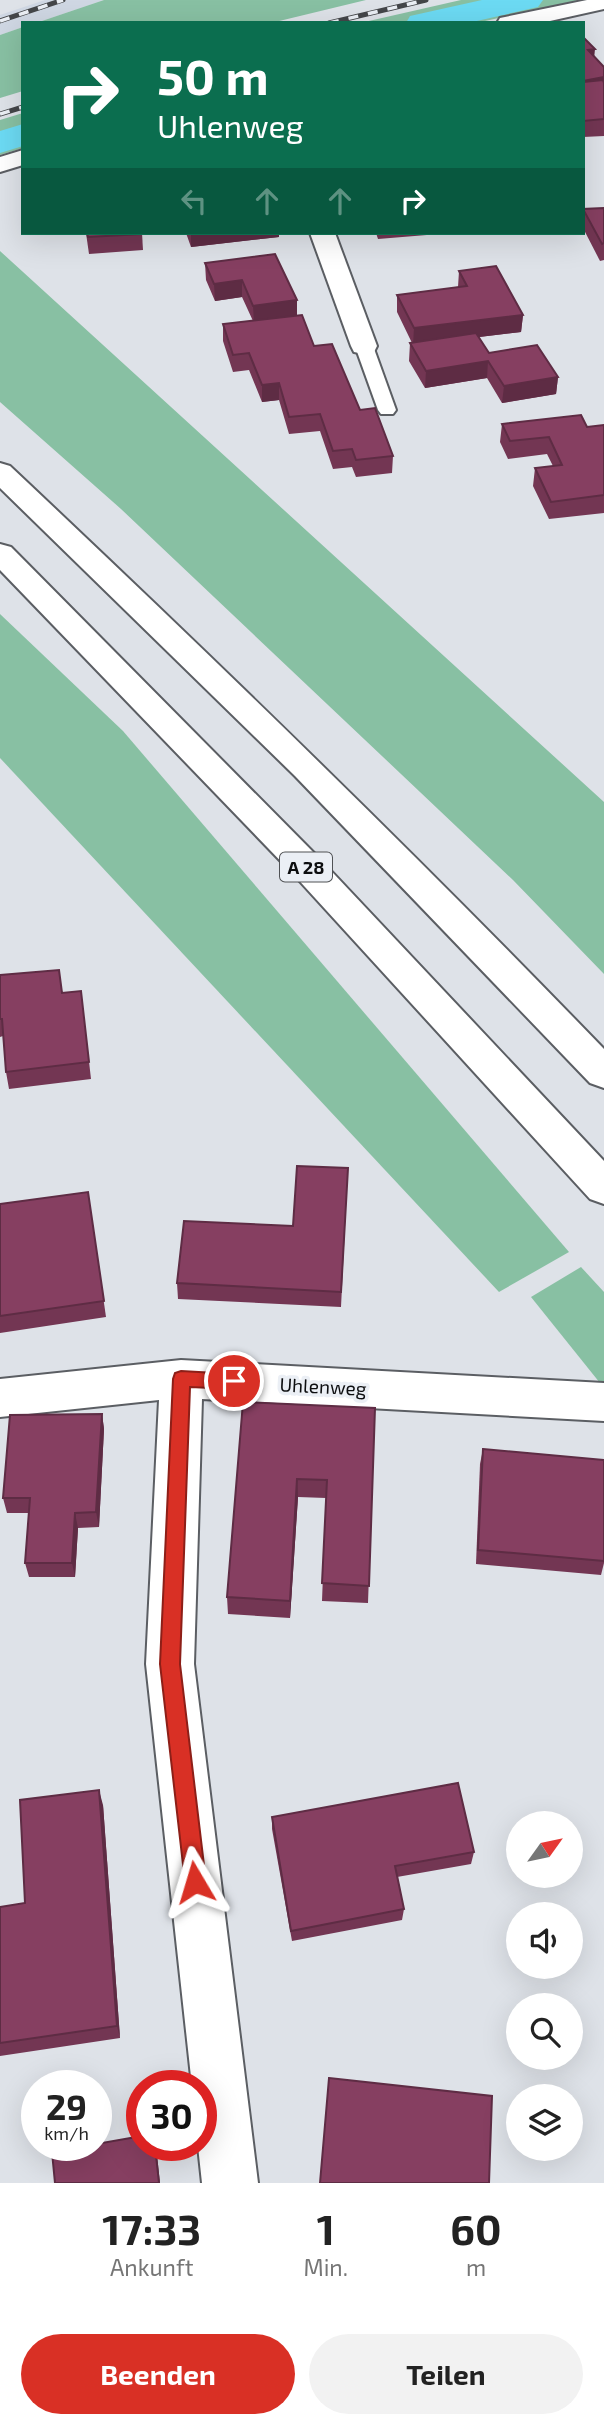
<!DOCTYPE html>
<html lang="de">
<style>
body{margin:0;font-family:"Exo 2",sans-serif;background:#f2f2f2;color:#222;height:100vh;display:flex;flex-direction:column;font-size:26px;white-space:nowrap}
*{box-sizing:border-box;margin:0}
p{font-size:23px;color:#767676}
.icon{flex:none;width:38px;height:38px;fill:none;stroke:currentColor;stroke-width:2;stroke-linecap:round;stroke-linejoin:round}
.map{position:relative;height:2183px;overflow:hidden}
.sheet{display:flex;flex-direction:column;background:#fff;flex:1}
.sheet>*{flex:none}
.banner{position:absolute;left:21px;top:21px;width:564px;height:214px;border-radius:0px;box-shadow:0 7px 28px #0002;background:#0b6e4f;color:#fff;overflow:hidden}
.needle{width:46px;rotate:57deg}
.controls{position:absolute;left:506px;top:1811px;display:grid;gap:14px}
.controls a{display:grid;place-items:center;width:77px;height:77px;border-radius:50%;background:#fff;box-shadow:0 7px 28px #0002;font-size:35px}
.speed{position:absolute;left:21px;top:2070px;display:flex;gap:14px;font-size:35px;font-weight:700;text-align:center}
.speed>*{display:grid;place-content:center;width:91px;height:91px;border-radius:50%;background:#fff;box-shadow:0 7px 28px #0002;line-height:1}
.speed small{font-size:18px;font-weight:400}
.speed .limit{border:10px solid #d22;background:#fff;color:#111}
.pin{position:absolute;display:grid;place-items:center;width:60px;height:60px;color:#fff;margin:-30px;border:4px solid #fff;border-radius:50%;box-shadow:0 2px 7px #0007}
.me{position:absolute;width:77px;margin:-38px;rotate:353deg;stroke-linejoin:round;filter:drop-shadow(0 0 5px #0008)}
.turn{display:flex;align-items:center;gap:24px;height:147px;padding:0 21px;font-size:32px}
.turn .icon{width:91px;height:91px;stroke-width:2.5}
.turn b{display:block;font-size:49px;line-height:60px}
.lanes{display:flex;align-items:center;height:66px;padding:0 21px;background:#0003;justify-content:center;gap:35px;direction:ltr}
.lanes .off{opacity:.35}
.eta{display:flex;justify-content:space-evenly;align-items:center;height:119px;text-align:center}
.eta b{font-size:42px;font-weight:700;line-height:49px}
.cta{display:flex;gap:14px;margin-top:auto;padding:14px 21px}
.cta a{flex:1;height:80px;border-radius:42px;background:#d93025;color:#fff;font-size:28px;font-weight:700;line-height:80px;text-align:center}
.cta a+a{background:#f2f2f2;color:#222}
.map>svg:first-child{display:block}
</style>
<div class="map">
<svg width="604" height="2183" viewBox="0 0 604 2183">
<rect width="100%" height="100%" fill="#dee2e8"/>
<path fill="#cfd7e3" d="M 45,0 L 104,0 L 36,23 L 23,23 L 23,27 L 0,35 L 0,15 Z"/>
<g fill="#88c0a3">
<path d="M 104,0 L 366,0 L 271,23 L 36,23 Z"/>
<path d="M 461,0 L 579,0 L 476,23 L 360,23 Z"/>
<path d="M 23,27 L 23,91 L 0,98 L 0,35 Z"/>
<path d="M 23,113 L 23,148 L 0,155 L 0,120 Z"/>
<path d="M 0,251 L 604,802 L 604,974 L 513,880 L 121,509 L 0,402 Z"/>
<path d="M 0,614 L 123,731 L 569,1252 L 499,1292 L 0,758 Z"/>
<path d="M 581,1267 L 604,1292 L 604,1388 L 531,1297 Z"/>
</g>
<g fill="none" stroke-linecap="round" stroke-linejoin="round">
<g fill="#6cdaf3" fill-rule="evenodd">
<path d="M 482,0 L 543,0 L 538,7 L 468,23 L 406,23 L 410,16 Z"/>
<path d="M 23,124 L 23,146 L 0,153 L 0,131 Z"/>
</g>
<g stroke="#5b5e63" stroke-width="4">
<path id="lane" d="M 364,341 L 373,346 L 396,410 L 393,414 L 381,414 L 378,410 L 355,346 Z"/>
</g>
<g stroke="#5b5e63" stroke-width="4">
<g id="street">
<path d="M 587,0 L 604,0 L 604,9 L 541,23 L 497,23 L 500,18 Z"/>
<path d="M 23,150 L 23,165 L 0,172 L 0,157 Z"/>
<path d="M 310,233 L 335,233 L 377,346 L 374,352 L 364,354 L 354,352 L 351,346 Z"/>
<path d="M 181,1360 L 604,1383 L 604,1421 L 202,1399 L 194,1664 L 258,2183 L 202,2183 L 198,2146 L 201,2146 L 201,2086 L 192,2086 L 146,1664 L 159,1400 L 0,1417 L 0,1379 Z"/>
</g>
</g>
<g stroke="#5b5e63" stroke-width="4">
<g id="highway">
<path d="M 0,463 L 10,466 C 212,656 411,849 604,1049 L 604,1088 L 590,1083 L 295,776 L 0,488 Z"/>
<path d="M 0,544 L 11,547 L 319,858 L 604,1161 L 604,1204 L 590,1199 L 294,875 L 0,570 Z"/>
</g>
</g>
<use href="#lane" fill="#fff" fill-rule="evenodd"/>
<use href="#street" fill="#fff" fill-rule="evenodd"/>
<use href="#highway" fill="#fff" fill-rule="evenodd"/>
<g stroke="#444649" stroke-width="5">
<g id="rail">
<path d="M 0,21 L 63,0"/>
<path d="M 329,23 L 426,0"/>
<path d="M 0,114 L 23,107"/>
</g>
</g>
<use href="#rail" stroke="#ebeff5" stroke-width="3.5" stroke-dasharray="10" stroke-linecap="butt"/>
</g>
<g fill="#733653">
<path d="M 583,37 L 594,56 L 604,67 L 604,136 L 583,137 Z"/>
<path d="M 604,208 L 604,260 L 600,261 L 583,228 L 583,209 Z"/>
<path d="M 86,233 L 142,233 L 143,250 L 89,254 Z"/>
<path d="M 186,233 L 279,233 L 279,237 L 191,247 Z"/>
<path d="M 376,233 L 439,233 L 439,234 L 378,239 Z"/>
<path d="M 205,263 L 297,300 L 297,316 L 314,346 L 393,456 L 392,473 L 356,477 L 352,467 L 333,469 L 320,431 L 289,434 L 279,400 L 262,402 L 249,370 L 233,372 L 223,341 L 223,324 L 253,321 L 242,297 L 215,301 L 206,280 Z"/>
<path d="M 459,271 L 523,315 L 521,332 L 479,337 L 489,353 L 558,377 L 556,394 L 502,403 L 487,378 L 425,388 L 409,361 L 410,343 L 412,343 L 397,312 L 397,295 L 458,287 Z"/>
<path d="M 502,424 L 587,427 L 604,425 L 604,513 L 549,519 L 533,486 L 535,468 L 553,466 L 547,454 L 508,459 L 500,442 Z"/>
<path d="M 0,975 L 62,993 L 81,991 L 91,1079 L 9,1089 L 6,1072 L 3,1036 L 0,1037 Z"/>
<path d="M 348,1168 L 341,1307 L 178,1299 L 177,1283 L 293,1226 Z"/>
<path d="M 88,1192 L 106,1317 L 0,1333 L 0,1204 Z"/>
<path d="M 243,1402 L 375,1408 L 368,1603 L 322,1601 L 326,1498 L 298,1497 L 290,1618 L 228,1614 L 227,1597 Z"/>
<path d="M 102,1414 L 104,1429 L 99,1527 L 78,1528 L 75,1577 L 29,1577 L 25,1563 L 29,1513 L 7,1513 L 3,1498 Z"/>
<path d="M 483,1449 L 604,1460 L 604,1563 L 601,1575 L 476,1564 L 480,1464 Z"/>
<path d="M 103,1805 L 120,2038 L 0,2056 L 0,1907 L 25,1903 Z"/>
<path d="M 272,1817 L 474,1852 L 471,1864 L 397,1877 L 404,1909 L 402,1920 L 292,1941 L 272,1829 Z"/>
</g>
<g fill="#5e2c44">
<path d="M 595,49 L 594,59 L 588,50 Z"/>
<path d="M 604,77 L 604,86 L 583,81 Z"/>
<path d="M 191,233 L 279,233 L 279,237 L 191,247 Z"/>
<path d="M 242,280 L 242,297 L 215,301 L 214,284 Z"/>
<path d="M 297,300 L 297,317 L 254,323 L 253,306 Z"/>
<path d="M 523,315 L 521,332 L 413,345 L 414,328 Z"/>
<path d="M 488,361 L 487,378 L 425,388 L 426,371 Z"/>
<path d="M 558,377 L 556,394 L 502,403 L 504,386 Z"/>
<path d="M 279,383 L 279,400 L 262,402 L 262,385 Z"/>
<path d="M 102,1414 L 104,1429 L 99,1527 L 96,1512 Z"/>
<path d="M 297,1479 L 298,1497 L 290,1618 L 290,1601 Z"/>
<path d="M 75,1513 L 78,1528 L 75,1577 L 72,1563 Z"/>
<path d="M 99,1790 L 103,1805 L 120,2038 L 117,2026 Z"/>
<path d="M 155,2146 L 156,2146 L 160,2183 L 159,2183 Z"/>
</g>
<g fill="#863f61" stroke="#5e2c44" stroke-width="2">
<path d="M 583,37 L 595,49 L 588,50 L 604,67 L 604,77 L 583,81 Z"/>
<path d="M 603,80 L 604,83 L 604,119 L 583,121 L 583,82 Z"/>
<path d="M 604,208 L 604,243 L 602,244 L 583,209 Z"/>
<path d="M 87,233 L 142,233 L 142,234 L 88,237 Z"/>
<path d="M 275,254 L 297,300 L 253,306 L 242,280 L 214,284 L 205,263 Z"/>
<path d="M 496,266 L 523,315 L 414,328 L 397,295 L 467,286 L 459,271 Z"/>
<path d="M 302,315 L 314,346 L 332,344 L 360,410 L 375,408 L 393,456 L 356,460 L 352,449 L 333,451 L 320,414 L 289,417 L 279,383 L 262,385 L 249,353 L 233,355 L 223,324 Z"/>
<path d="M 476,333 L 489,353 L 537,345 L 558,377 L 504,386 L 488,361 L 426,371 L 410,343 Z"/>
<path d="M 581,415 L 587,427 L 604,425 L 604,495 L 551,502 L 535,468 L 562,465 L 549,437 L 510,441 L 502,424 Z"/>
<path d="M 59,970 L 62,993 L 81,991 L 89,1062 L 6,1072 L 2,1019 L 0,1019 L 0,975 Z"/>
<path d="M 297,1166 L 348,1168 L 341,1292 L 177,1283 L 184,1221 L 293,1226 Z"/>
<path d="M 88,1192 L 104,1301 L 0,1316 L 0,1204 Z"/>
<path d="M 243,1402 L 375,1408 L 369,1586 L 322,1583 L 327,1480 L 297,1479 L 290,1601 L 227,1597 Z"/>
<path d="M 102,1414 L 96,1512 L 75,1513 L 72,1563 L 25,1563 L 30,1498 L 3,1498 L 10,1415 Z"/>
<path d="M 483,1449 L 604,1460 L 604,1561 L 478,1550 Z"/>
<path d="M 458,1783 L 474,1852 L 395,1866 L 404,1909 L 291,1931 L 272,1817 Z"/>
<path d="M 99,1790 L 117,2026 L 0,2043 L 0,1907 L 25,1903 L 20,1800 Z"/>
<path d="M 329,2078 L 492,2096 L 489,2183 L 320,2183 Z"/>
<path d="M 142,2136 L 142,2146 L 155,2146 L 159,2183 L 55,2183 L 52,2152 L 88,2146 L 96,2146 L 96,2144 Z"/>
</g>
<path fill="#d93025" stroke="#8d1f18" stroke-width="2" d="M 181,1371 L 234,1374 L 240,1376 L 243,1381 L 240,1387 L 234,1389 L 190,1387 L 180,1664 L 206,1882 L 203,1890 L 195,1893 L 188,1890 L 185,1882 L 160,1664 L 173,1379 L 175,1373 Z"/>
<g text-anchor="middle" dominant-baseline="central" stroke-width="7" stroke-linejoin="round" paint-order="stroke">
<rect fill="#ebeff5" stroke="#505255" stroke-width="2" x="280" y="852.5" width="52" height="29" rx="5"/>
<g font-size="18" font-weight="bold" fill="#0d0e10">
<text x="306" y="867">A 28</text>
</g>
<g font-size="19" fill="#0d0e10" stroke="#ebeff5">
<text transform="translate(323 1386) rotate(3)">Uhlenweg</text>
</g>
</g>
</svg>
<div class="controls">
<a><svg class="needle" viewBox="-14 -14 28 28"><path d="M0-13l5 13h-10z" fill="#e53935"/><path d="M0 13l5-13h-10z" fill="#767676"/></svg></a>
<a><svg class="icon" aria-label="sound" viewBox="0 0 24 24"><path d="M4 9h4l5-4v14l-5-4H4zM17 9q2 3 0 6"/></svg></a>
<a><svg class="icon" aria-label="search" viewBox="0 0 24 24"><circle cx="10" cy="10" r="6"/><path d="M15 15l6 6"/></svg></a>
<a><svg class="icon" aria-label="layers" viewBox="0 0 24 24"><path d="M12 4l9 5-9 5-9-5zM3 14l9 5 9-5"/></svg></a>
</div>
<div class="speed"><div>29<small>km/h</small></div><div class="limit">30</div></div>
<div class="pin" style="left:234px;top:1381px;background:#d93025"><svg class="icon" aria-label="arrive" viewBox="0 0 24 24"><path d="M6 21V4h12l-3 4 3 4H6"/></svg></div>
<svg class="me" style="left:195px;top:1882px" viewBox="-20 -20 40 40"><path d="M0-17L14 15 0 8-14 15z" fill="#d93025" stroke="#fff" stroke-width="4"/></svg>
<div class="banner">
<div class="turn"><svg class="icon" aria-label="right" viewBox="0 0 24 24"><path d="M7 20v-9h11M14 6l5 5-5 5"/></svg><div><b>50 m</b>Uhlenweg</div></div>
<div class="lanes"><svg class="icon off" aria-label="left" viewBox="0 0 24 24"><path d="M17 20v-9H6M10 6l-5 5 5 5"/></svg><svg class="icon off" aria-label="ahead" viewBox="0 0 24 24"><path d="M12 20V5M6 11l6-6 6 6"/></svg><svg class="icon off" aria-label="ahead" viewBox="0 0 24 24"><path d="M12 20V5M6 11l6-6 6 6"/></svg><svg class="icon" aria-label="right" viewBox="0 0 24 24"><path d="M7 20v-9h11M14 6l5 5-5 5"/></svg></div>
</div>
</div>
<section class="sheet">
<div class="eta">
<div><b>17:33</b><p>Ankunft</p></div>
<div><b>1</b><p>Min.</p></div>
<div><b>60</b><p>m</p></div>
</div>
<div class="cta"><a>Beenden</a><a>Teilen</a></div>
</section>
